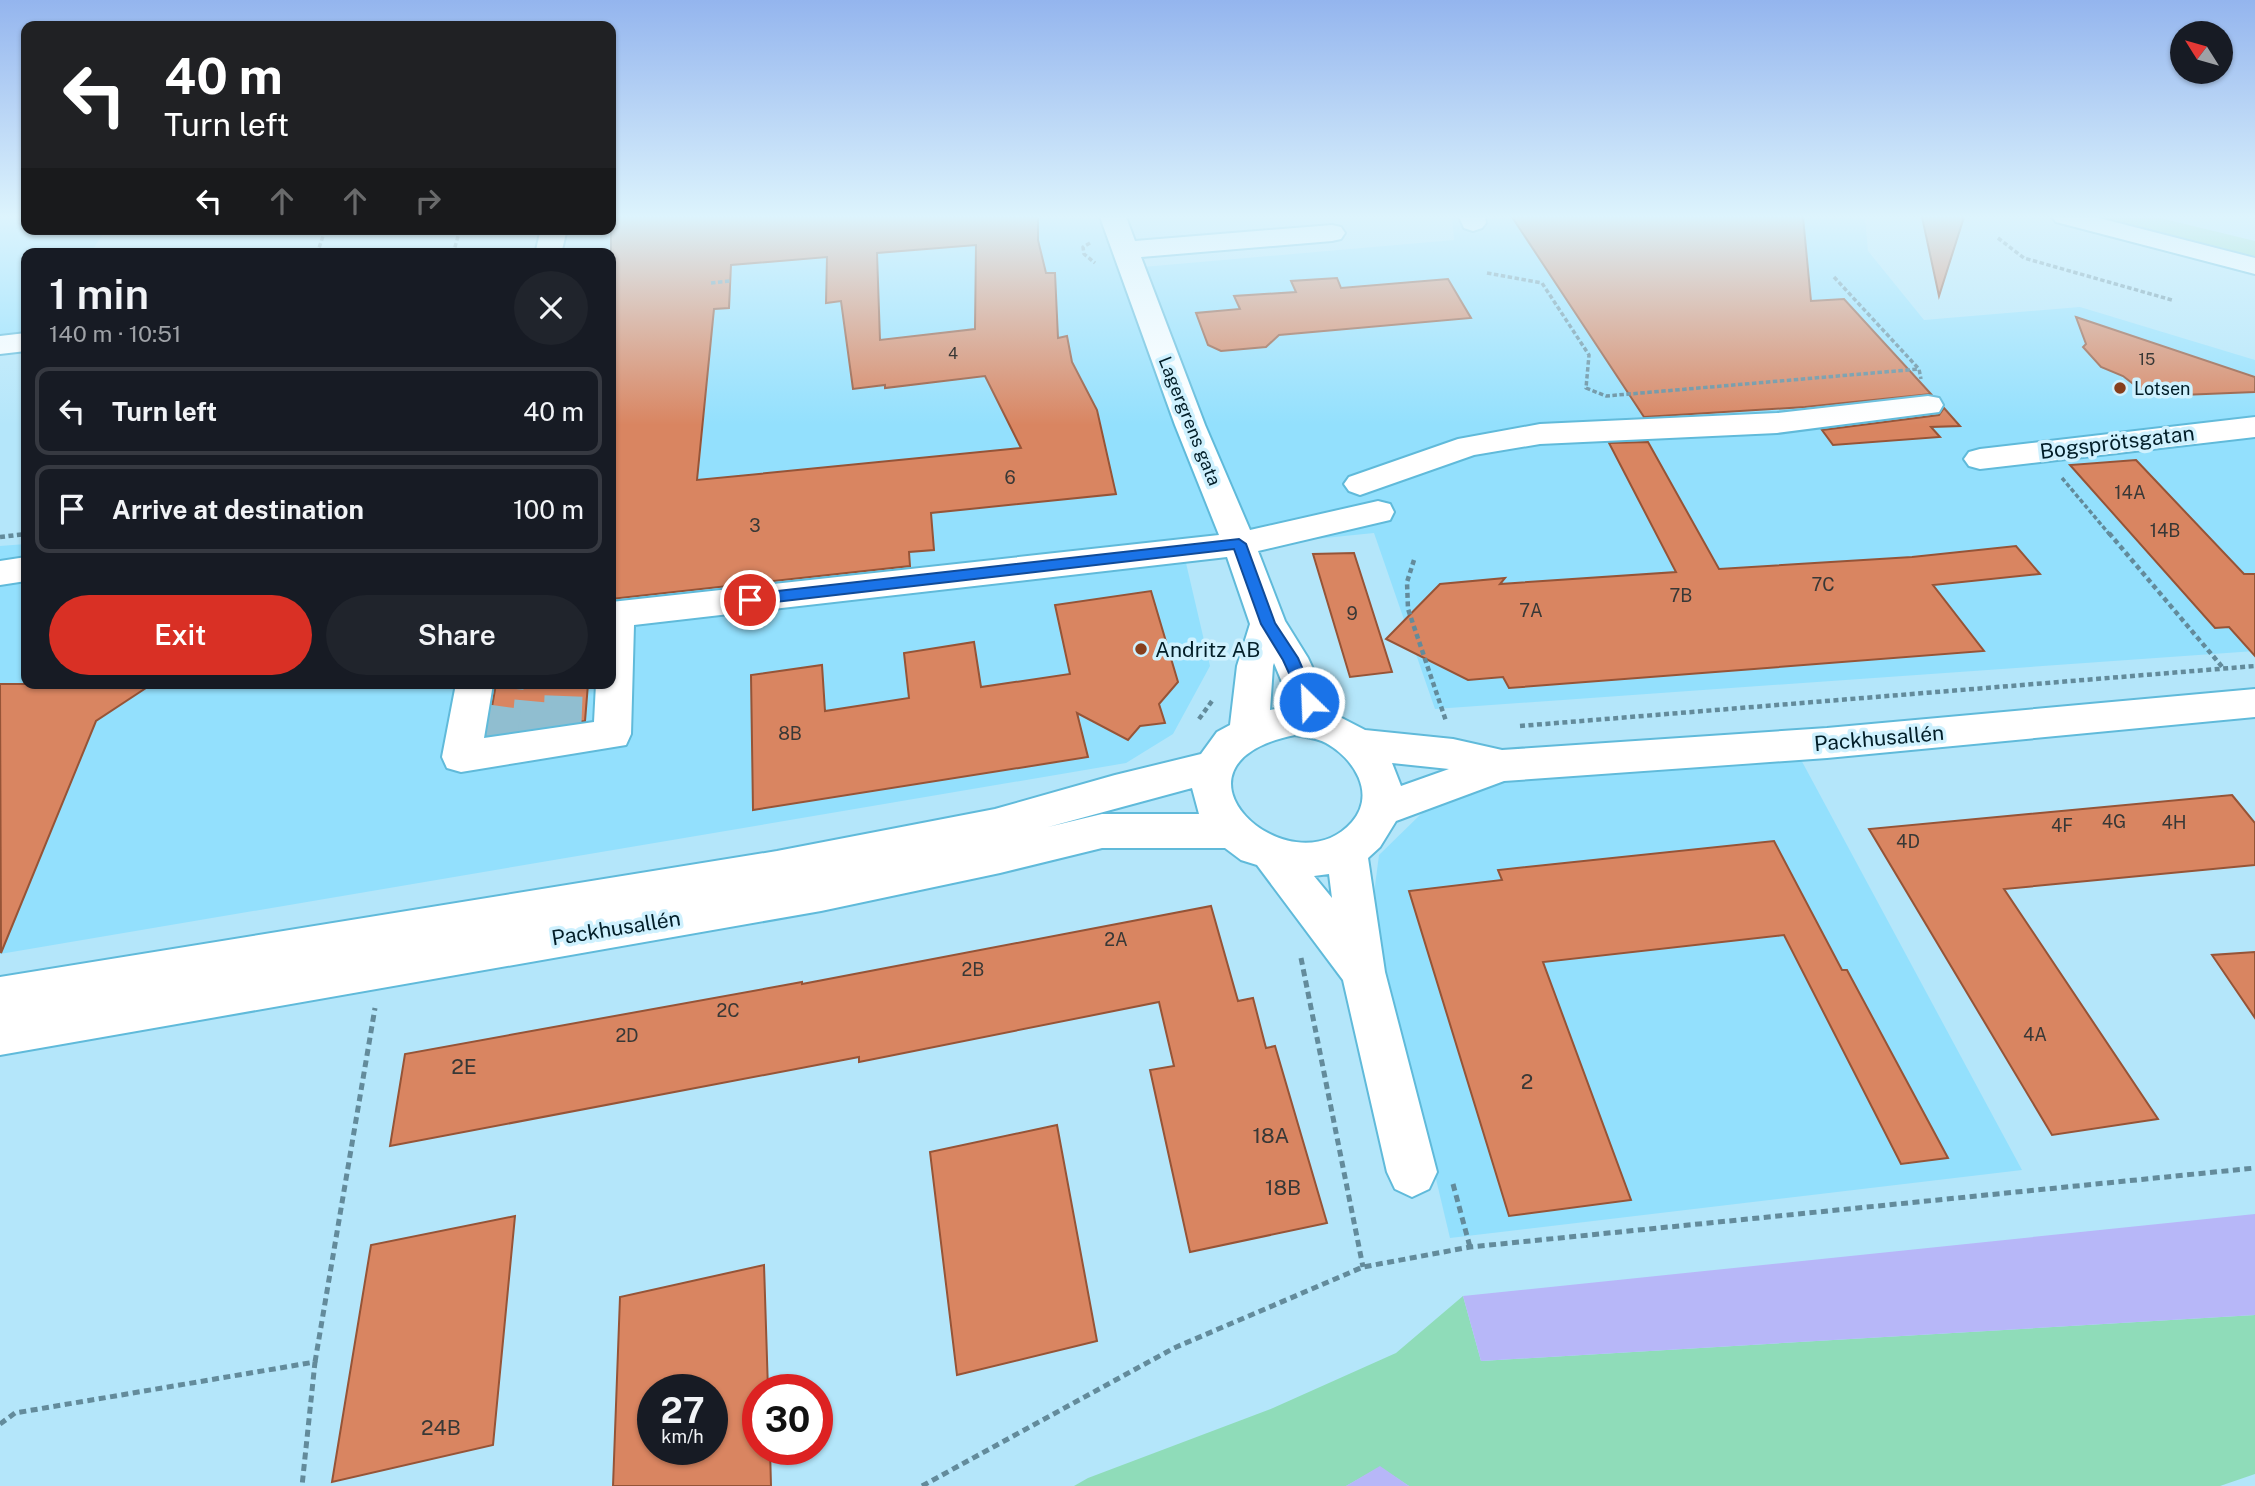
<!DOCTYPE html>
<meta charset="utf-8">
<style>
body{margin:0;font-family:"Public Sans",sans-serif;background:#20242c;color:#f1f3f6;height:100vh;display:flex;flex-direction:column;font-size:26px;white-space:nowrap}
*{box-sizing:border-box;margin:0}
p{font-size:23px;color:#9ea1a6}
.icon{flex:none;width:38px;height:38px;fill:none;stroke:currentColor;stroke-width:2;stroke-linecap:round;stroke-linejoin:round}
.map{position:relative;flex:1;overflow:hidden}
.panel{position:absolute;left:21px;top:248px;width:595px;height:441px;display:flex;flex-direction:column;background:#171b24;border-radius:14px;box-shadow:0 2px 5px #0004}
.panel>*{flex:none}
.top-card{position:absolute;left:21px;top:21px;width:595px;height:214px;border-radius:14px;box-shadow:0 2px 5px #0004;background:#202124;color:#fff;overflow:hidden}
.needle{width:46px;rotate:307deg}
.buttons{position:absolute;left:2170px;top:21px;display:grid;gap:14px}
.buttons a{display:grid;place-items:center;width:63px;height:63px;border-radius:50%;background:#171b24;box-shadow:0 2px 5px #0004;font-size:35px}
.speed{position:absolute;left:637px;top:1374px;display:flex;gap:14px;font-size:35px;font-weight:700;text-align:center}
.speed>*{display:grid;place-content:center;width:91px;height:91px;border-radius:50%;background:#171b24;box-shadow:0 2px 5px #0004;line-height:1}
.speed small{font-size:18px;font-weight:400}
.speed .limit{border:10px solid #d22;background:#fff;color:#111}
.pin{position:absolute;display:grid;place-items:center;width:60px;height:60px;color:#fff;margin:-30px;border:4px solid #fff;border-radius:50%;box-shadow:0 2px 7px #0007}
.me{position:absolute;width:77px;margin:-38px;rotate:336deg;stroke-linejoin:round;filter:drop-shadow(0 0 5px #0008)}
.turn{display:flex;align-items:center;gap:24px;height:147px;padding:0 28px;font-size:32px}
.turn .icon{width:91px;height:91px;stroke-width:2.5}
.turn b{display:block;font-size:49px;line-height:60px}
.lanes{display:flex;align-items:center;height:66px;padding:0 28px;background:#0003;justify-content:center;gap:35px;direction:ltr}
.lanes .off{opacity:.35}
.round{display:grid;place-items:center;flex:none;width:74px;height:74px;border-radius:37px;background:#20242c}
.overview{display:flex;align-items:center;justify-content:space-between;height:119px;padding:0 28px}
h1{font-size:42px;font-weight:600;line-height:52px}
.action{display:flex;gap:14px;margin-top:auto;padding:14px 28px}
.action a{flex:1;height:80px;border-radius:42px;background:#d93025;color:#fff;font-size:28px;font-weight:600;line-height:80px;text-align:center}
.action a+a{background:#20242c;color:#f1f3f6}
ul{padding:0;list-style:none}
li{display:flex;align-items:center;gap:21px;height:88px;margin:0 14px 10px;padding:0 14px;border:4px solid #363941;border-radius:14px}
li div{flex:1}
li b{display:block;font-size:26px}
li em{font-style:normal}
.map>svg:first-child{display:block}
</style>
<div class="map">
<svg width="2255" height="1486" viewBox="0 0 2255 1486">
<rect width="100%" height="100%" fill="#b4e6fa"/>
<g fill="#93e0fd">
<path d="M 0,217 L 26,217 L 26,229 L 106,229 L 90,254 L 26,254 L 26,338 L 0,339 Z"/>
<path d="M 723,217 L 1102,217 L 1120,269 L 1454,240 L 1452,217 L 1865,217 L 1868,251 L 1924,320 L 2080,307 L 2255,360 L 2255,651 L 1435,709 L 1374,533 L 1275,543 L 1186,563 L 1210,666 L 1173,734 L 1126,763 L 0,954 L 0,546 L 26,544 L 26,684 L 611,684 L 611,490 L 698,480 Z"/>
<path d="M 1799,756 L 2022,1170 L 1450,1238 L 1372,909 L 1379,855 L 1423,812 L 1510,777 Z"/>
</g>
<g fill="#8fdcb9">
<path d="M 2097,217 L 2156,217 L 2255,241 L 2255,257 Z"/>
<path d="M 1463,1296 L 1481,1361 L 2255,1315 L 2255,1474 L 2220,1486 L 1409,1486 L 1380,1467 L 1346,1486 L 1074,1486 L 1088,1478 L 1273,1408 L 1396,1353 Z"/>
</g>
<g fill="#b7b7f8">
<path d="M 2255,1214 L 2255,1315 L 1481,1361 L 1463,1296 Z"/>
<path d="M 1380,1466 L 1409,1486 L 1346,1486 Z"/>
</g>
<g fill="#d98561" stroke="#965437" stroke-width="2" fill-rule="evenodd">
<path d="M 611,217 L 1038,217 L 1038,240 L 1046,273 L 1055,273 L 1058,338 L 1067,336 L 1072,362 L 1097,410 L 1116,494 L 931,513 L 934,550 L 909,552 L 910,566 L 611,599 ZM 976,245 L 975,329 L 880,340 L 877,253 ZM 827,257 L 826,303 L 841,301 L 853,389 L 885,385 L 885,388 L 985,376 L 1021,448 L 697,480 L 714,309 L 729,308 L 731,265 Z"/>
<path d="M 1512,217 L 1803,217 L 1811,301 L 1844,299 L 1931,394 L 1805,407 L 1644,417 Z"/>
<path d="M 1922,217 L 1964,217 L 1939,296 Z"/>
<path d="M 1337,278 L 1341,288 L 1448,279 L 1471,318 L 1279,335 L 1266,347 L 1221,351 L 1208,345 L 1196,313 L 1240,309 L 1234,296 L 1296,292 L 1291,281 Z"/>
<path d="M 2076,317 L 2255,377 L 2255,392 L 2157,396 L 2145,393 L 2123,376 L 2101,367 L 2083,347 L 2086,344 Z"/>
<path d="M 1944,408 L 1960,426 L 1931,427 L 1940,437 L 1833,445 L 1822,430 L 1939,415 Z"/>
<path d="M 1648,442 L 1719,569 L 1912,557 L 2016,546 L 2040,574 L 1933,585 L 1984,651 L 1509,688 L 1503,677 L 1468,680 L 1386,639 L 1440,584 L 1505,578 L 1500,584 L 1676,572 L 1609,443 Z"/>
<path d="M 2136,460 L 2244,574 L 2255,574 L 2255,656 L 2229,627 L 2215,628 L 2070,465 Z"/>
<path d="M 1354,553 L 1370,603 L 1392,672 L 1350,677 L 1313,554 Z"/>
<path d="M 1151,591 L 1178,682 L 1159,704 L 1165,723 L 1140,726 L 1128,740 L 1077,713 L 1088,757 L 753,810 L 751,675 L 822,665 L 825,711 L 909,698 L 904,653 L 974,642 L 981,687 L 1070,674 L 1055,605 Z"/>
<path d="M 0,684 L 152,684 L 96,721 L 1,953 Z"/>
<path d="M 496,684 L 588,684 L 585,721 L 487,735 Z"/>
<path d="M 2232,795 L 2255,823 L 2255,865 L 2004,889 L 2158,1119 L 2052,1135 L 1869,829 Z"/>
<path d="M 1774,841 L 1842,970 L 1847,970 L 1948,1158 L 1901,1164 L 1784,935 L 1543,962 L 1631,1200 L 1509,1216 L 1409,891 L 1502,880 L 1498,870 Z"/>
<path d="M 1211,906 L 1238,1001 L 1253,998 L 1266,1048 L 1275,1046 L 1327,1223 L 1190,1252 L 1150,1070 L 1174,1066 L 1159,1002 L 859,1062 L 859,1057 L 390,1146 L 405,1054 L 802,982 L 802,984 Z"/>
<path d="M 2255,952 L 2255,1018 L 2212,955 Z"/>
<path d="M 1057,1125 L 1097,1341 L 957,1375 L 930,1152 Z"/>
<path d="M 515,1216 L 493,1445 L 332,1482 L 371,1245 Z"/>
<path d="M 764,1265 L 768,1390 L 758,1390 L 758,1449 L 770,1449 L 771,1486 L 613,1486 L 620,1297 ZM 653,1390 L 712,1390 L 712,1449 L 653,1449 Z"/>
</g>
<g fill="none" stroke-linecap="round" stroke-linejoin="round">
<g stroke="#90bed0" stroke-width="38" stroke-dasharray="38 19" stroke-linecap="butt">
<path d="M 562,734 L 564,684"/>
<path d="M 530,739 L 535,684"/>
<path d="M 497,744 L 505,684"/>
</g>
<g stroke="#60bada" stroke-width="4">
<g id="minor">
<path d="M 1100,217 L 1126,217 L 1135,241 L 1332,225 L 1341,227 L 1345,233 L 1341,239 L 1332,241 L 1141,257 L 1205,425 L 1250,530 L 1378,501 L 1390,504 L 1394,512 L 1390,520 L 1258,551 L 1285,621 L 1308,658 L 1334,714 L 1365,730 L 1453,739 L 1502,750 L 1827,728 L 2255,689 L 2255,717 L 1827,758 L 1504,781 L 1396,821 L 1380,847 L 1368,858 L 1385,972 L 1437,1172 L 1429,1189 L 1412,1197 L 1395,1189 L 1387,1172 L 1343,980 L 1257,865 L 1241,860 L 1225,848 L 1102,848 L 1000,873 L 821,911 L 0,1055 L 0,977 L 777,851 L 995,809 L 1115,775 L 1201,754 L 1217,732 L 1230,725 L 1237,666 L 1250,624 L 1227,557 L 634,625 L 631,734 L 626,745 L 461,772 L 447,768 L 442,757 L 456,684 L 493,684 L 484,738 L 594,722 L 596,684 L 611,684 L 611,602 L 1219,535 L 1175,425 ZM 1274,663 L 1292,706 L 1270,710 L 1273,666 ZM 1295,735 C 1305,737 1317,738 1326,743 C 1353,758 1377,793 1352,822 C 1290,892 1149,765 1295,735 ZM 1392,763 L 1449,769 L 1401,786 ZM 1192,788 L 1199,814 L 1102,814 L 1048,827 ZM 1329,874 L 1332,898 L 1314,876 Z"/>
<path d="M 1459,217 L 1485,217 L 1486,223 L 1482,228 L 1473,231 L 1464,228 Z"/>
<path d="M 2052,217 L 2095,217 L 2255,258 L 2255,274 L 2056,222 Z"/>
<path d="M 541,229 L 567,229 L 561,254 L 535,254 Z"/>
<path d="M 26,333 L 26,351 L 0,354 L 0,336 Z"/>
<path d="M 1928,396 L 1939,398 L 1943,405 L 1939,412 L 1777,433 L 1540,444 L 1474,455 L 1360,495 L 1349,491 L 1344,484 L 1349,477 L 1458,439 L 1540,424 L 1777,413 Z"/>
<path d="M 2255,417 L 2255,437 L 1980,469 L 1969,466 L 1964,459 L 1969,452 L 1980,449 Z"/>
<path d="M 26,557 L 26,581 L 0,585 L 0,561 Z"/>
</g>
</g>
<g stroke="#638b9b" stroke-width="3.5" stroke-dasharray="4.5 2.5" stroke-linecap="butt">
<path d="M 1998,238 L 2024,258 L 2172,300"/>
<path d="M 1090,243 L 1083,247 L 1084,254 L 1095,263"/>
<path d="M 317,254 L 325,230 L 333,229"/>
<path d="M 453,254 L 460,229"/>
<path d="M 1487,273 L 1542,283 L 1589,355 L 1586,388 L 1606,396 L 1919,369"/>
<path d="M 1834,277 L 1919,369 L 1921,379"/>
<path d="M 711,283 L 730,281"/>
<path d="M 2062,478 L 2110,535"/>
<path d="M 21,535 L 26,534"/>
</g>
<g stroke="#638b9b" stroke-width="4.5" stroke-dasharray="5 3.5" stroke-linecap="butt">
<path d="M 2109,533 L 2224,669"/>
<path d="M 0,537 L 26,534"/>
<path d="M 1414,560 L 1407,582 L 1408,609 L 1446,721"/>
<path d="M 1199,719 L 1212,701"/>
<path d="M 1520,726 L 2255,666"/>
</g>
<g stroke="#638b9b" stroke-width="5" stroke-dasharray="7 4.5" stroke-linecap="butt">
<path d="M 1301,958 L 1363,1267"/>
<path d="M 1453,1184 L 1470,1247"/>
<path d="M 315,1362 L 375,1008"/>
<path d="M 0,1424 L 15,1413 L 315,1362 L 302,1486"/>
<path d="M 922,1486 L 1174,1348 L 1363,1267 L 1470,1247 L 2255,1168"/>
</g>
<use href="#minor" fill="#fff" fill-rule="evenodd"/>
</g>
<linearGradient id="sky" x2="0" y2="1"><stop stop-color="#94b5ee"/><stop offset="0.51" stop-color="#ddf4fd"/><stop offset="1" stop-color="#ddf4fd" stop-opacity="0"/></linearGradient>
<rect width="2255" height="425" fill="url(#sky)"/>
<path fill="#1a73e8" stroke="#114b97" stroke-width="2" d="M 1239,539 L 1246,544 L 1275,623 L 1298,658 L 1317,702 L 1315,706 L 1304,706 L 1283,660 L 1261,624 L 1234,549 L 750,605 L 743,600 L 750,594 Z"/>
<g fill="#863f1d" stroke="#cff1fe" stroke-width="2.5">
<circle cx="2120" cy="388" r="7"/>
<circle cx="1141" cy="649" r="7"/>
</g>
<g text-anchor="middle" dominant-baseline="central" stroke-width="7" stroke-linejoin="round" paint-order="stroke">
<g font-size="16" fill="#383836">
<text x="953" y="353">4</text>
<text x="2147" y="359">15</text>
</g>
<g font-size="18" fill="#021e28" stroke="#cff1fe" text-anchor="start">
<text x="2134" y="388">Lotsen</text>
</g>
<g font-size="18" fill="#021e28" stroke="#cff1fe">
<text transform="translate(1190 421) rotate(68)">Lagergrens gata</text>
</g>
<g font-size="18" fill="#383836">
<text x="1010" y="477">6</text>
<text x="2130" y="492">14A</text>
<text x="755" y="525">3</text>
<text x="2165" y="530">14B</text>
<text x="1823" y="584">7C</text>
<text x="1681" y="595">7B</text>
<text x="1531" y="610">7A</text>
<text x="1352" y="613">9</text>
<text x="790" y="733">8B</text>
<text x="2114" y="821">4G</text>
<text x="2174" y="822">4H</text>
<text x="2062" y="825">4F</text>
<text x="1908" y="841">4D</text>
<text x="1116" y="939">2A</text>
<text x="973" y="969">2B</text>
<text x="728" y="1010">2C</text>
<text x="2035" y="1034">4A</text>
<text x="627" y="1035">2D</text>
</g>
<g font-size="21" fill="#021e28" stroke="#cff1fe">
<text transform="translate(2117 442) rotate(-7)">Bogsprötsgatan</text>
<text transform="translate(1879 738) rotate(-5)">Packhusallén</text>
<text transform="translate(616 928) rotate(-9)">Packhusallén</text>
</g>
<g font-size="21" fill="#021e28" stroke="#cff1fe" text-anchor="start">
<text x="1155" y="649">Andritz AB</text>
</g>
<g font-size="21" fill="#383836">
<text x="464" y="1066">2E</text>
<text x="1527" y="1081">2</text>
<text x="1271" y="1135">18A</text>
<text x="1283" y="1187">18B</text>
<text x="441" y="1427">24B</text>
</g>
</g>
</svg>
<div class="buttons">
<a><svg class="needle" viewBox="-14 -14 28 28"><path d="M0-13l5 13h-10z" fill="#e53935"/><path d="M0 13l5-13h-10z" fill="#9ea1a6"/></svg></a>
</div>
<div class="speed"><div>27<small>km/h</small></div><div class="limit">30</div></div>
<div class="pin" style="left:750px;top:600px;background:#d93025"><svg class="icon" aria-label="arrive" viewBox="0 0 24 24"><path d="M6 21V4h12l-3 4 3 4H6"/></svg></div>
<svg class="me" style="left:1309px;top:702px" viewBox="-20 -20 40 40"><circle r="17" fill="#1a73e8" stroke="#fff" stroke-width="3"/><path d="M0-11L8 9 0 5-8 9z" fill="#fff"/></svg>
<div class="top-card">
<div class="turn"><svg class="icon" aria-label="left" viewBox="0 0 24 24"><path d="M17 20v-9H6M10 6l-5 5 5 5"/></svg><div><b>40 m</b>Turn left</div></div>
<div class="lanes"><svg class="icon" aria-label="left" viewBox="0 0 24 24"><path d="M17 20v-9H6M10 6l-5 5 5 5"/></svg><svg class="icon off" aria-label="ahead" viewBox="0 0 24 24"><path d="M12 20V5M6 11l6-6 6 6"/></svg><svg class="icon off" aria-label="ahead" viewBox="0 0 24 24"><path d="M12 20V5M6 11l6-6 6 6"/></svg><svg class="icon off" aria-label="right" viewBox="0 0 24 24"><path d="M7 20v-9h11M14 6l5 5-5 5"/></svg></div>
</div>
<section class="panel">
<div class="overview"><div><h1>1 min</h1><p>140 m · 10:51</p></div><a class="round"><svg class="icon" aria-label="close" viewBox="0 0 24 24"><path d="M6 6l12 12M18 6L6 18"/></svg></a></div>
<ul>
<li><svg class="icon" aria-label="left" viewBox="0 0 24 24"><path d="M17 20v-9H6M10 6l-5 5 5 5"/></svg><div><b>Turn left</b></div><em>40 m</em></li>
<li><svg class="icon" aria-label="arrive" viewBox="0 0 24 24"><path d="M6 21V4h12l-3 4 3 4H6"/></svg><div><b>Arrive at destination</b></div><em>100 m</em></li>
</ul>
<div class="action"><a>Exit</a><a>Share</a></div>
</section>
</div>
